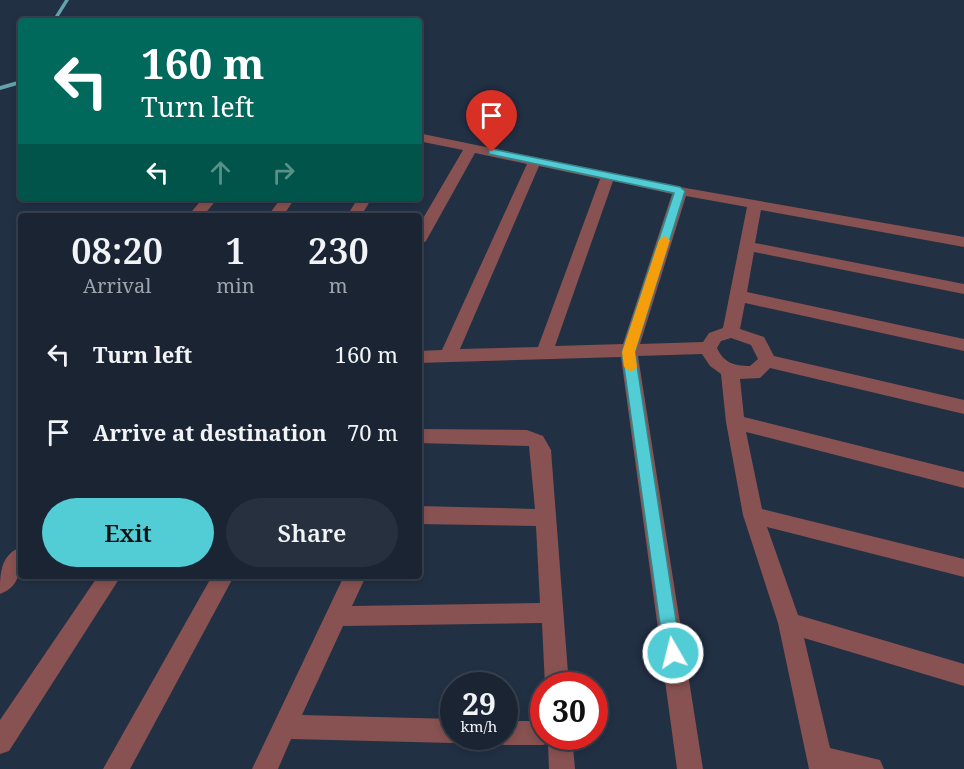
<!DOCTYPE html>
<style>
body{margin:0;font-family:"Noto Serif",serif;background:#27303f;color:#f1f3f6;height:100vh;display:flex;flex-direction:column;font-size:22px;white-space:nowrap}
*{box-sizing:border-box;margin:0}
p{font-size:20px;color:#9fa4ac}
.icon{flex:none;width:33px;height:33px;fill:none;stroke:currentColor;stroke-width:2;stroke-linecap:round;stroke-linejoin:round}
.map{position:relative;flex:1;overflow:hidden}
.drawer{position:absolute;left:18px;top:213px;width:404px;height:366px;display:flex;flex-direction:column;background:#1a2433;border-radius:6px;box-shadow:0 3px 9px #0003,0 0 0 2px #38414e}
.drawer>*{flex:none}
.hud{position:absolute;left:18px;top:18px;width:404px;height:183px;border-radius:6px;box-shadow:0 3px 9px #0003,0 0 0 2px #38414e;background:#00695c;color:#fff;overflow:hidden}
.speed{position:absolute;left:440px;top:672px;display:flex;gap:12px;font-size:30px;font-weight:700;text-align:center}
.speed>*{display:grid;place-content:center;width:78px;height:78px;border-radius:50%;background:#1a2433;box-shadow:0 3px 9px #0003,0 0 0 2px #38414e;line-height:1}
.speed small{font-size:15px;font-weight:400}
.speed .limit{border:9px solid #d22;background:#fff;color:#111}
.pin{position:absolute;display:grid;place-items:center;width:51px;height:51px;color:#fff;margin:-62px -26px;border-radius:50% 50% 50% 0;rotate:-45deg;box-shadow:0 0 6px #0007}
.pin .icon{rotate:45deg}
.me{position:absolute;width:66px;margin:-33px;rotate:352deg;stroke-linejoin:round;filter:drop-shadow(0 0 4px #0008)}
.turn{display:flex;align-items:center;gap:21px;height:126px;padding:0 24px;font-size:27px}
.turn .icon{width:78px;height:78px;stroke-width:2.5}
.turn b{display:block;font-size:42px;line-height:51px}
.lanes{display:flex;align-items:center;height:57px;padding:0 24px;background:#0003;justify-content:center;gap:30px;direction:ltr}
.lanes .off{opacity:.35}
.eta{display:flex;justify-content:space-evenly;align-items:center;height:102px;text-align:center}
.eta b{font-size:36px;font-weight:600;line-height:42px}
.primary-button{display:flex;gap:12px;margin-top:auto;padding:12px 24px}
.primary-button a{flex:1;height:69px;border-radius:36px;background:#52ccd5;color:#111;font-size:24px;font-weight:600;line-height:69px;text-align:center}
.primary-button a+a{background:#27303f;color:#f1f3f6}
ul{padding:0;list-style:none}
li{display:flex;align-items:center;gap:18px;height:78px;padding:0 24px}
li div{flex:1}
li b{display:block;font-size:22px}
li em{font-style:normal}
.map>svg:first-child{display:block}
</style>
<div class="map">
<svg width="964" height="769" viewBox="0 0 964 769">
<rect width="100%" height="100%" fill="#223044"/>
<g fill="none" stroke-linecap="round" stroke-linejoin="round">
<g fill="#65a3ac" fill-rule="evenodd">
<path d="M 65,0 L 69,0 L 59,16 L 61,21 L 57,21 L 55,16 Z"/>
<path d="M 21,80 L 21,84 L 0,90 L 0,86 Z"/>
</g>
<g fill="#875251" fill-rule="evenodd">
<path d="M 418,133 L 680,187 L 964,237 L 964,247 L 761,210 L 755,243 L 964,284 L 964,294 L 754,252 L 747,292 L 964,339 L 964,351 L 745,303 L 740,329 L 764,337 L 774,356 L 964,400 L 964,414 L 770,368 L 760,378 L 740,379 L 744,417 L 964,472 L 964,488 L 746,432 L 762,509 L 964,559 L 964,577 L 767,527 L 798,615 L 964,664 L 964,686 L 804,638 L 830,748 L 880,760 L 884,769 L 809,769 L 778,623 L 743,515 L 726,422 L 721,374 L 710,366 L 702,354 L 638,356 L 703,769 L 677,769 L 621,357 L 418,363 L 418,351 L 442,350 L 527,164 L 475,153 L 426,241 L 418,246 L 418,227 L 463,150 L 418,141 ZM 539,166 L 600,179 L 538,347 L 460,349 ZM 613,181 L 672,194 L 623,344 L 555,346 ZM 686,196 L 747,207 L 723,328 L 709,333 L 703,342 L 640,344 ZM 731,338 L 751,345 L 758,359 L 750,366 C 734,366 724,363 717,348 L 721,341 Z"/>
<path d="M 203,198 L 218,198 L 203,216 L 188,216 Z"/>
<path d="M 281,198 L 295,198 L 283,216 L 268,216 Z"/>
<path d="M 358,198 L 372,198 L 361,216 L 347,216 Z"/>
<path d="M 418,429 L 527,430 L 543,436 L 551,450 L 569,686 L 545,686 L 542,623 L 343,626 L 302,715 L 453,719 L 453,736 L 463,736 L 462,740 L 453,743 L 291,739 L 278,769 L 252,769 L 344,576 L 366,576 L 352,606 L 540,603 L 536,526 L 418,524 L 418,506 L 535,509 L 529,446 L 418,443 Z"/>
<path d="M 21,547 C 21,566 22,586 0,594 C 0,574 0,555 21,547 Z"/>
<path d="M 98,576 L 121,576 L 9,751 L 0,754 L 0,720 Z"/>
<path d="M 212,576 L 234,576 L 130,769 L 103,769 Z"/>
<path d="M 504,721 L 543,721 L 543,736 L 572,736 L 575,769 L 549,769 L 548,743 L 543,745 L 504,745 L 495,742 L 493,736 L 504,736 Z"/>
</g>
</g>
<path fill="#52ccd5" stroke="#35858a" stroke-width="1.5" d="M 492,149 L 680,187 L 685,191 L 635,352 L 681,653 L 679,659 L 673,662 L 667,659 L 664,653 L 622,352 L 674,193 L 489,154 L 489,150 Z"/>
<path fill="#f59e0b" d="M 664,236 L 670,240 L 635,352 L 637,367 L 631,372 L 624,367 L 622,352 L 659,240 Z"/>
</svg>
<div class="speed"><div>29<small>km/h</small></div><div class="limit">30</div></div>
<div class="pin" style="left:492px;top:152px;background:#d93025"><svg class="icon" aria-label="arrive" viewBox="0 0 24 24"><path d="M6 21V4h12l-3 4 3 4H6"/></svg></div>
<svg class="me" style="left:673px;top:653px" viewBox="-20 -20 40 40"><circle r="17" fill="#52ccd5" stroke="#fff" stroke-width="3"/><path d="M0-11L8 9 0 5-8 9z" fill="#fff"/></svg>
<div class="hud">
<div class="turn"><svg class="icon" aria-label="left" viewBox="0 0 24 24"><path d="M17 20v-9H6M10 6l-5 5 5 5"/></svg><div><b>160 m</b>Turn left</div></div>
<div class="lanes"><svg class="icon" aria-label="left" viewBox="0 0 24 24"><path d="M17 20v-9H6M10 6l-5 5 5 5"/></svg><svg class="icon off" aria-label="ahead" viewBox="0 0 24 24"><path d="M12 20V5M6 11l6-6 6 6"/></svg><svg class="icon off" aria-label="right" viewBox="0 0 24 24"><path d="M7 20v-9h11M14 6l5 5-5 5"/></svg></div>
</div>
<section class="drawer">
<div class="eta">
<div><b>08:20</b><p>Arrival</p></div>
<div><b>1</b><p>min</p></div>
<div><b>230</b><p>m</p></div>
</div>
<ul>
<li><svg class="icon" aria-label="left" viewBox="0 0 24 24"><path d="M17 20v-9H6M10 6l-5 5 5 5"/></svg><div><b>Turn left</b></div><em>160 m</em></li>
<li><svg class="icon" aria-label="arrive" viewBox="0 0 24 24"><path d="M6 21V4h12l-3 4 3 4H6"/></svg><div><b>Arrive at destination</b></div><em>70 m</em></li>
</ul>
<div class="primary-button"><a>Exit</a><a>Share</a></div>
</section>
</div>
